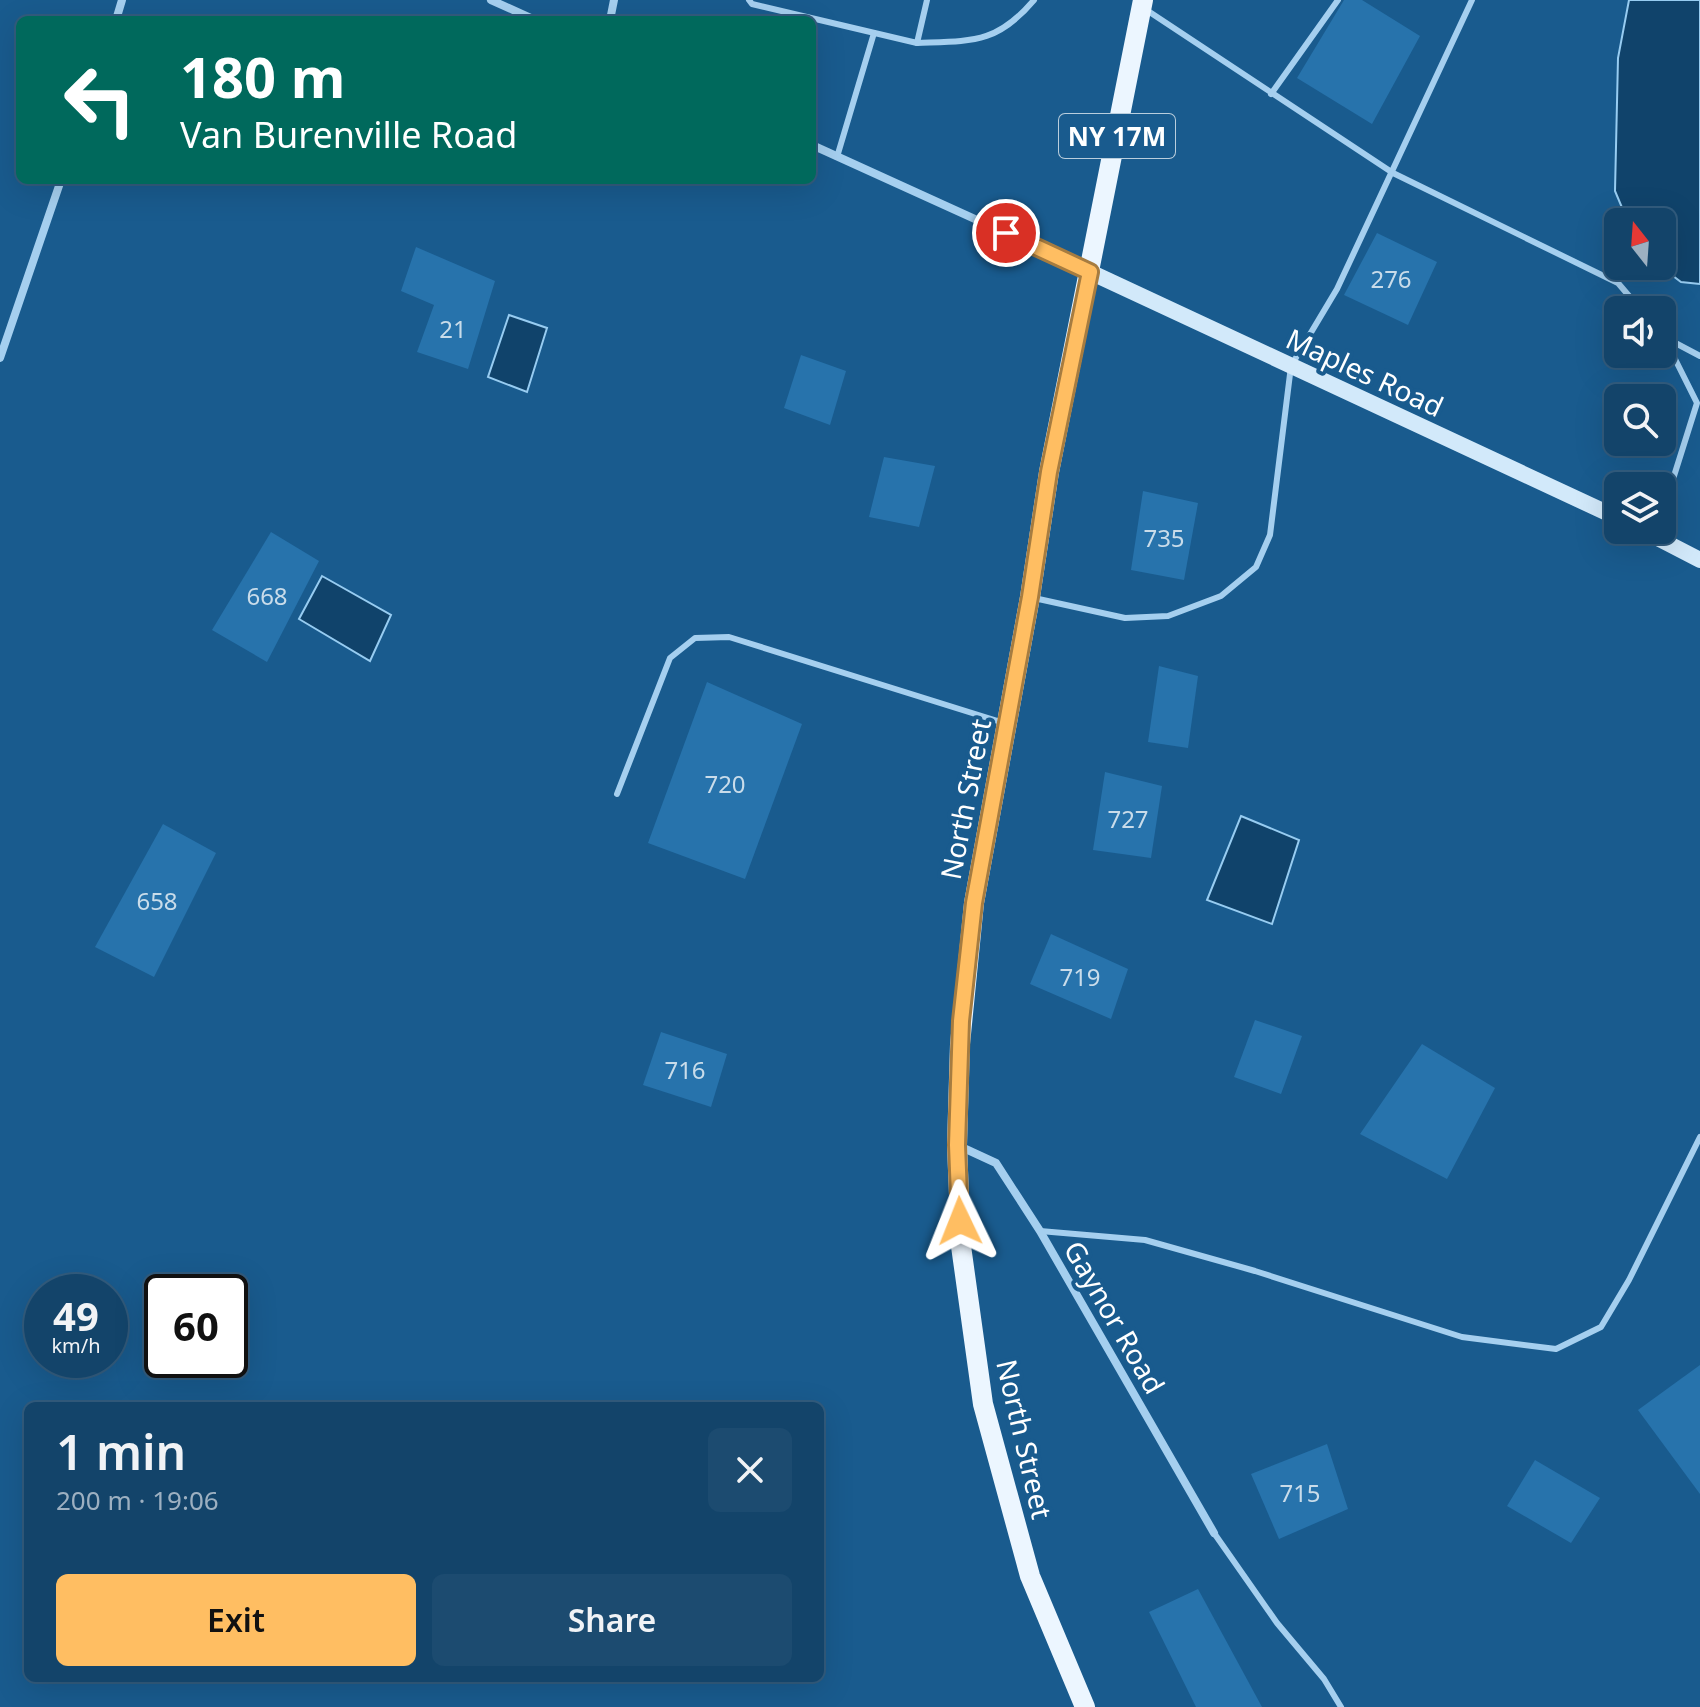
<!DOCTYPE html>
<meta charset="utf-8">
<style>
body{margin:0;font-family:"Noto Sans",sans-serif;background:#1c4b70;color:#f1f3f6;height:100vh;display:flex;flex-direction:column;font-size:30px;white-space:nowrap}
*{box-sizing:border-box;margin:0}
p{font-size:26px;color:#9db0c1}
.icon{flex:none;width:44px;height:44px;fill:none;stroke:currentColor;stroke-width:2;stroke-linecap:round;stroke-linejoin:round}
.map{position:relative;flex:1;overflow:hidden}
.panel{position:absolute;left:24px;top:1402px;width:800px;height:280px;display:flex;flex-direction:column;background:#13446a;border-radius:12px;box-shadow:0 8px 32px #0002,0 0 0 2px #325c7e}
.panel>*{flex:none}
.guide{position:absolute;left:16px;top:16px;width:800px;height:168px;border-radius:12px;box-shadow:0 8px 32px #0002,0 0 0 2px #325c7e;background:#00695c;color:#fff;overflow:hidden}
.needle{width:52px;rotate:343deg}
.controls{position:absolute;left:1604px;top:208px;display:grid;gap:16px}
.controls a{display:grid;place-items:center;width:72px;height:72px;border-radius:12px;background:#13446a;box-shadow:0 8px 32px #0002,0 0 0 2px #325c7e;font-size:40px}
.speed{position:absolute;left:24px;top:1274px;display:flex;gap:16px;font-size:40px;font-weight:700;text-align:center}
.speed>*{display:grid;place-content:center;width:104px;height:104px;border-radius:50%;background:#13446a;box-shadow:0 8px 32px #0002,0 0 0 2px #325c7e;line-height:1}
.speed small{font-size:20px;font-weight:400}
.speed .limit{border:4px solid #111;border-radius:12px;background:#fff;color:#111}
.pin{position:absolute;display:grid;place-items:center;width:68px;height:68px;color:#fff;margin:-34px;border:4px solid #fff;border-radius:50%;box-shadow:0 2px 8px #0007}
.me{position:absolute;width:88px;margin:-44px;rotate:358deg;stroke-linejoin:round;filter:drop-shadow(0 0 6px #0008)}
.turn{display:flex;align-items:center;gap:28px;height:168px;padding:0 32px;font-size:36px}
.turn .icon{width:104px;height:104px;stroke-width:2.5}
.turn b{display:block;font-size:56px;line-height:68px}
.round{display:grid;place-items:center;flex:none;width:84px;height:84px;border-radius:12px;background:#1c4b70}
.head{display:flex;align-items:center;justify-content:space-between;height:136px;padding:0 32px}
h1{font-size:48px;font-weight:600;line-height:60px}
.primary-button{display:flex;gap:16px;margin-top:auto;padding:16px 32px}
.primary-button a{flex:1;height:92px;border-radius:12px;background:#ffbe62;color:#111;font-size:32px;font-weight:600;line-height:92px;text-align:center}
.primary-button a+a{background:#1c4b70;color:#f1f3f6}
.map>svg:first-child{display:block}
</style>
<div class="map">
<svg width="1700" height="1707" viewBox="0 0 1700 1707">
<rect width="100%" height="100%" fill="#195b8e"/>
<g fill="#10436b" stroke="#97ccf1" stroke-width="2">
<path d="M 1629,0 L 1700,0 L 1700,284 L 1681,282 L 1660,266 L 1662,222 L 1628,222 L 1615,191 L 1618,58 Z"/>
<path d="M 509,315 L 547,328 L 527,392 L 488,377 Z"/>
<path d="M 322,576 L 391,615 L 370,661 L 299,619 Z"/>
<path d="M 1241,816 L 1299,840 L 1272,924 L 1207,900 Z"/>
</g>
<g fill="#2773ac">
<path d="M 1344,0 L 1362,0 L 1420,36 L 1372,124 L 1297,78 Z"/>
<path d="M 1377,233 L 1437,262 L 1408,325 L 1344,295 Z"/>
<path d="M 416,247 L 495,281 L 468,369 L 417,352 L 434,305 L 401,291 Z"/>
<path d="M 801,355 L 846,371 L 830,425 L 784,408 Z"/>
<path d="M 884,457 L 935,466 L 919,527 L 869,517 Z"/>
<path d="M 1143,491 L 1198,503 L 1184,580 L 1131,570 Z"/>
<path d="M 271,532 L 319,561 L 267,662 L 212,630 Z"/>
<path d="M 1159,666 L 1198,676 L 1188,748 L 1148,742 Z"/>
<path d="M 707,682 L 802,724 L 745,879 L 648,843 Z"/>
<path d="M 1105,772 L 1162,786 L 1151,858 L 1093,850 Z"/>
<path d="M 163,824 L 216,853 L 154,977 L 95,947 Z"/>
<path d="M 1051,934 L 1128,969 L 1111,1019 L 1030,984 Z"/>
<path d="M 1255,1020 L 1302,1036 L 1281,1094 L 1234,1077 Z"/>
<path d="M 661,1032 L 727,1054 L 711,1107 L 643,1085 Z"/>
<path d="M 1422,1044 L 1495,1088 L 1447,1179 L 1360,1134 Z"/>
<path d="M 1700,1365 L 1700,1494 L 1638,1410 Z"/>
<path d="M 1327,1444 L 1348,1509 L 1279,1539 L 1251,1474 Z"/>
<path d="M 1535,1460 L 1600,1498 L 1571,1543 L 1507,1506 Z"/>
<path d="M 1198,1589 L 1262,1707 L 1196,1707 L 1149,1612 Z"/>
</g>
<g fill="none" stroke-linecap="round" stroke-linejoin="round">
<g stroke="#a5cfef" stroke-width="6">
<path d="M 749,0 L 752,4 L 917,43 L 927,0"/>
<path d="M 1145,9 L 1393,173 L 1618,283 L 1641,310"/>
<path d="M 917,43 C 972,41 997,44 1034,0"/>
<path d="M 1271,94 L 1338,0"/>
<path d="M 837,157 L 874,33"/>
<path d="M 1662,333 L 1697,403 L 1662,514"/>
<path d="M 1666,338 L 1700,356"/>
<path d="M 1034,598 L 1125,618 L 1168,616 L 1221,596 L 1256,567 L 1270,535 L 1291,366 L 1337,289 L 1472,0"/>
<path d="M 617,794 L 670,658 L 695,638 L 729,637 L 1004,723"/>
<path d="M 1040,1231 L 1145,1240 L 1255,1271 L 1462,1337 L 1556,1349 L 1601,1327 L 1629,1280 L 1700,1137"/>
<path d="M 1214,1533 L 1277,1623 L 1324,1679 L 1341,1707"/>
</g>
<g stroke="#a5cfef" stroke-width="8">
<path d="M 491,0 L 535,20"/>
<path d="M 116,20 L 122,0"/>
<path d="M 610,20 L 614,0"/>
<path d="M 812,145 L 1089,271"/>
<path d="M 0,358 L 61,180"/>
<path d="M 957,1145 L 996,1163 L 1040,1231 L 1214,1533"/>
</g>
<g stroke="#d2e9fa" stroke-width="16">
<path d="M 1090,272 L 1618,518"/>
<path d="M 1642,530 L 1700,560"/>
</g>
<path stroke="#ecf6ff" stroke-width="20" d="M 1085,1707 L 1030,1576 L 983,1404 L 961,1246 L 957,1145 L 960,1044 L 974,903 L 1030,597 L 1049,472 L 1143,0"/>
</g>
<g fill="none" stroke-linecap="round" stroke-linejoin="round">
<g stroke="#a67c40" stroke-width="20">
<path id="route" d="M 960,1221 L 957,1145 L 961,1021 L 974,903 L 1030,597 L 1049,472 L 1090,272 L 1006,233"/>
</g>
<use href="#route" stroke="#ffbe62" stroke-width="14"/>
</g>
<g text-anchor="middle" dominant-baseline="central" stroke-width="8" stroke-linejoin="round" paint-order="stroke">
<g font-size="24" fill="#c9dcea">
<text x="1391" y="278">276</text>
<text x="453" y="328">21</text>
<text x="1164" y="537">735</text>
<text x="267" y="595">668</text>
<text x="725" y="783">720</text>
<text x="1128" y="818">727</text>
<text x="157" y="900">658</text>
<text x="1080" y="976">719</text>
<text x="685" y="1069">716</text>
<text x="1300" y="1492">715</text>
</g>
<rect fill="#195b8e" stroke="#bacedd" stroke-width="2" x="1059" y="114" width="116" height="44" rx="6"/>
<g font-size="26" font-weight="bold" fill="#fff">
<text x="1117" y="136">NY 17M</text>
</g>
<g font-size="28" fill="#fff" stroke="#195b8e">
<text transform="translate(1365 372) rotate(25)">Maples Road</text>
<text transform="translate(965 799) rotate(-79)">North Street</text>
<text transform="translate(1115 1317) rotate(60)">Gaynor Road</text>
<text transform="translate(1025 1439) rotate(77)">North Street</text>
</g>
</g>
</svg>
<div class="controls">
<a><svg class="needle" viewBox="-14 -14 28 28"><path d="M0-13l5 13h-10z" fill="#e53935"/><path d="M0 13l5-13h-10z" fill="#9db0c1"/></svg></a>
<a><svg class="icon" aria-label="sound" viewBox="0 0 24 24"><path d="M4 9h4l5-4v14l-5-4H4zM17 9q2 3 0 6"/></svg></a>
<a><svg class="icon" aria-label="search" viewBox="0 0 24 24"><circle cx="10" cy="10" r="6"/><path d="M15 15l6 6"/></svg></a>
<a><svg class="icon" aria-label="layers" viewBox="0 0 24 24"><path d="M12 4l9 5-9 5-9-5zM3 14l9 5 9-5"/></svg></a>
</div>
<div class="speed"><div>49<small>km/h</small></div><div class="limit">60</div></div>
<div class="pin" style="left:1006px;top:233px;background:#d93025"><svg class="icon" aria-label="arrive" viewBox="0 0 24 24"><path d="M6 21V4h12l-3 4 3 4H6"/></svg></div>
<svg class="me" style="left:960px;top:1221px" viewBox="-20 -20 40 40"><path d="M0-17L14 15 0 8-14 15z" fill="#ffbe62" stroke="#fff" stroke-width="4"/></svg>
<div class="guide">
<div class="turn"><svg class="icon" aria-label="left" viewBox="0 0 24 24"><path d="M17 20v-9H6M10 6l-5 5 5 5"/></svg><div><b>180 m</b>Van Burenville Road</div></div>
</div>
<section class="panel">
<div class="head"><div><h1>1 min</h1><p>200 m · 19:06</p></div><a class="round"><svg class="icon" aria-label="close" viewBox="0 0 24 24"><path d="M6 6l12 12M18 6L6 18"/></svg></a></div>
<div class="primary-button"><a>Exit</a><a>Share</a></div>
</section>
</div>
